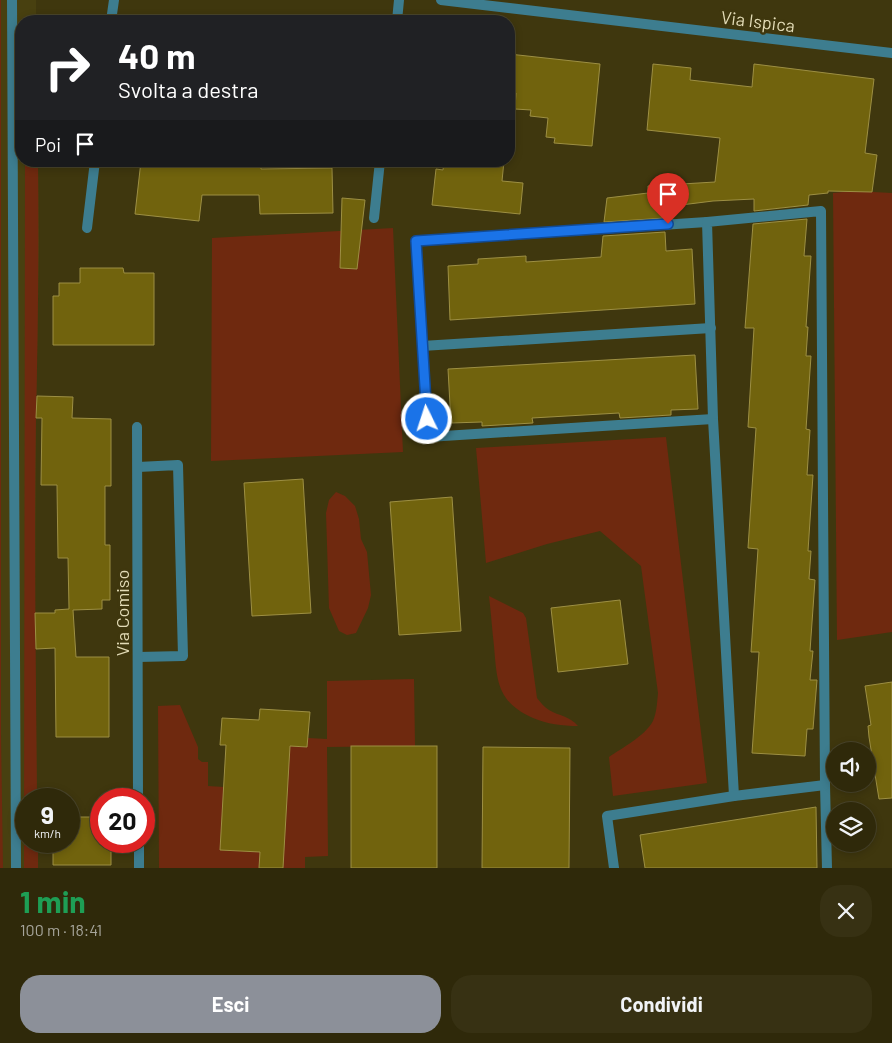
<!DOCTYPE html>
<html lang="it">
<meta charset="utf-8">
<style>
body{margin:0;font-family:Barlow,sans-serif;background:#373113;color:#f1f3f6;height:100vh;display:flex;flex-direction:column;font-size:19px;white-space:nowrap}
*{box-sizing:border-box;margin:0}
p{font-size:16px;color:#a7a69c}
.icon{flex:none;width:28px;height:28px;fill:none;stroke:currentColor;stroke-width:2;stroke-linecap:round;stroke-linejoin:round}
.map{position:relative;height:868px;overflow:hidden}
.drawer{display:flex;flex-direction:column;background:#2f290a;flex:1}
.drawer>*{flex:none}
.hud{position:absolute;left:15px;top:15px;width:500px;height:152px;border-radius:20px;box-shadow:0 2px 8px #0003,0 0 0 1px #4a452b;background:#202124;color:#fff;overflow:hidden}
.controls{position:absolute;left:826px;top:742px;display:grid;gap:10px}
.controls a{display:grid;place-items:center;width:50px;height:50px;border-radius:50%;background:#2f290a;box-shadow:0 2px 8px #0003,0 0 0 1px #4a452b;font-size:25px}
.speed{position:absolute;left:15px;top:788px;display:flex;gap:10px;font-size:25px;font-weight:700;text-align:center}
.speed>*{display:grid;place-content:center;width:65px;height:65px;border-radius:50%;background:#2f290a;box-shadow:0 2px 8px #0003,0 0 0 1px #4a452b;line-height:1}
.speed small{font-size:12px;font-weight:400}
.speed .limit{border:8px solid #d22;background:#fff;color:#111}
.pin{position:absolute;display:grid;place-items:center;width:42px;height:42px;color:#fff;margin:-51px -21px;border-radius:50% 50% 50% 0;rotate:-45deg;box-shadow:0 0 5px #0007}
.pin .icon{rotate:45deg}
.me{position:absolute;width:55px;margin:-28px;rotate:356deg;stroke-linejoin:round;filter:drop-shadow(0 0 4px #0008)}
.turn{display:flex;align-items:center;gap:18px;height:105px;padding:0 20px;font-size:22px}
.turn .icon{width:65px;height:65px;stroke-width:2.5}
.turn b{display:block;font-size:35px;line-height:42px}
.then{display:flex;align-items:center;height:48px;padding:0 20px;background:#0003;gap:10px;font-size:19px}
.round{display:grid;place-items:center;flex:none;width:52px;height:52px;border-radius:20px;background:#373113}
.summary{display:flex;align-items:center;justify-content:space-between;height:85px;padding:0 20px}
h1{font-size:30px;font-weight:700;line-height:38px;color:#1e9e55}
.primary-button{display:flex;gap:10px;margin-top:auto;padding:10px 20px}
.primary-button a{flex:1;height:58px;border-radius:20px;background:#8c9099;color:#fff;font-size:20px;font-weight:700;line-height:58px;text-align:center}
.primary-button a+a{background:#373113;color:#f1f3f6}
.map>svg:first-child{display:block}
</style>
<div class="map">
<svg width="892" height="868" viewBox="0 0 892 868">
<rect width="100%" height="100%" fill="#3f370e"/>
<path fill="#484010" d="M 0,0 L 36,0 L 36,21 L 21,21 L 21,161 L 38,161 L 39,244 L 36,418 L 35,633 L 37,799 L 26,799 L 26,841 L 38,841 L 38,868 L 0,868 Z"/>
<g fill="#6f290f">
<path d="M 0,0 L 1,0 L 1,735 L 3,868 L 0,868 Z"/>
<path d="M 25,161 L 38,161 C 39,247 38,332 36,418 C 34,545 36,672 37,799 L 26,799 L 26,841 L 38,841 L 38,868 L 24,868 Z"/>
<path d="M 854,191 L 892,193 L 892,632 L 837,640 L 833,193 Z"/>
<path d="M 393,228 L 403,452 L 211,461 L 212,238 Z"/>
<path d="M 666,437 L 707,783 L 613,796 L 609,757 C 622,748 645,736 653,721 C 657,712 657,702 658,693 L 641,566 L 600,531 L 547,544 L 486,563 L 476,448 Z"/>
<path d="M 336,492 L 345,496 L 355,506 L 359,519 L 361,539 L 367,552 L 371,595 L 368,608 L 356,633 L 347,635 L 339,631 L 329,608 L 326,513 L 329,500 Z"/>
<path d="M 489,596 L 523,613 L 526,618 L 537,698 C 541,703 544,707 549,710 C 559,716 570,716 578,726 C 562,726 547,724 533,718 C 497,702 497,681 494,646 C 492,629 491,613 489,596 Z"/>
<path d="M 414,679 L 415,746 L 327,747 L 328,856 L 305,857 L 305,868 L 276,868 L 259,864 L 259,868 L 159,868 L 158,706 L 180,705 L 198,747 L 198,759 L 202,762 L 208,762 L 208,786 L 224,787 L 290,746 L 307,746 L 308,738 L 327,739 L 327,681 Z"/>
</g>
<g fill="#71630d" stroke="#9d8f43">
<path d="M 509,54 L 600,64 L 592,146 L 554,143 L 555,138 L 546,137 L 548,118 L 530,116 L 531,110 L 515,109 L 516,93 L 509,92 Z"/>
<path d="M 653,64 L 691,68 L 690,80 L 752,87 L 754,64 L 874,79 L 865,153 L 877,155 L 872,192 L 828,191 L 828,193 L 809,195 L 808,205 L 754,211 L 754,199 L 713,201 L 665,207 L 665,218 L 604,222 L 607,198 L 648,193 L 648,186 L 715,182 L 720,138 L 647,130 Z"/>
<path d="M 141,161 L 261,161 L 261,169 L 332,168 L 333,213 L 260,214 L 259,195 L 202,195 L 199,221 L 135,214 Z"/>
<path d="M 444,161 L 504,161 L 502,181 L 523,183 L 520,214 L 432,205 L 436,169 L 443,170 Z"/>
<path d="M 342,198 L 365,200 L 357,269 L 340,268 Z"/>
<path d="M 807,219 L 804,256 L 811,256 L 806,327 L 808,327 L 806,356 L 811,356 L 806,429 L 810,430 L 807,475 L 813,475 L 808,551 L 811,551 L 809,579 L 815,580 L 810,651 L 813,651 L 810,680 L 817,680 L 813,729 L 807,729 L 805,756 L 752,753 L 759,652 L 751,652 L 758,549 L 748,548 L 756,428 L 748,427 L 754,328 L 745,328 L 753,224 Z"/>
<path d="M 665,232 L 666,251 L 692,249 L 695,304 L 450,320 L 448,266 L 478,264 L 478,259 L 526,256 L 526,262 L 601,257 L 603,236 Z"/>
<path d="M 80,268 L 123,268 L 124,273 L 154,273 L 154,345 L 53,345 L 53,296 L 59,296 L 59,283 L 80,283 Z"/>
<path d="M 695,355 L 698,409 L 671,410 L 671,415 L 620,418 L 619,413 L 532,418 L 533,423 L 482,426 L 482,422 L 451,423 L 448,369 Z"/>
<path d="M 37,396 L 73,397 L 72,418 L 111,419 L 111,486 L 105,486 L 105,545 L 110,545 L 110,600 L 102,600 L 102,609 L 73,610 L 76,657 L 109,657 L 109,737 L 56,737 L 55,648 L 36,649 L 35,613 L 55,613 L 55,610 L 69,609 L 68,558 L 58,558 L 57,485 L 41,485 L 42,418 L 36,418 Z"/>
<path d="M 303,479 L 311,613 L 252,616 L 244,483 Z"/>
<path d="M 452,497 L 461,631 L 399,635 L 390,502 Z"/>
<path d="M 620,600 L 628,664 L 558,672 L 551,608 Z"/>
<path d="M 892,682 L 892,798 L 879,799 L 869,737 L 868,726 L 871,725 L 865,686 Z"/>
<path d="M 260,709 L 310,712 L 307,747 L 290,746 L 283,868 L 259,868 L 260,852 L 220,850 L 226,745 L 220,745 L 222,718 L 259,720 Z"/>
<rect x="351" y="746" width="86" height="122"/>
<path d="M 483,747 L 570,748 L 569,868 L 482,868 Z"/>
<path d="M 816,807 L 817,868 L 645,868 L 640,835 Z"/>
<path d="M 69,817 L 101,817 L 101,841 L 111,841 L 111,865 L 53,865 L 53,841 L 69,841 Z"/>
</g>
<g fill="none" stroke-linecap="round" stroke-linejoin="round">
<g stroke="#3d7d8f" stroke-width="10">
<path d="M 12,0 L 16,868"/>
<path d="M 707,222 L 416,241 L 428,437 L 713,419"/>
<path d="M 422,346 L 711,328"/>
<path d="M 138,467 L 178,465 L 183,656 L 138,657"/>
<path d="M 734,796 L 713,419 L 707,222 L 821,211 L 825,785 L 827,868"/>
<path d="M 614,868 L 607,816 L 734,796 L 825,785"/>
</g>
<g stroke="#3d7d8f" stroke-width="10">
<path d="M 441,0 L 892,53"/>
<path d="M 111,21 L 114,0"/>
<path d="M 397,21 L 399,0"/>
<path d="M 374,218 L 380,161"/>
<path d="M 87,228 L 95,161"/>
<path d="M 137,427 L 138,799"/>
<path d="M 139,841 L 139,868"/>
</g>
</g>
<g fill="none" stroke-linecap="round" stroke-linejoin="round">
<g stroke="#114b97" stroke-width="12">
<path id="route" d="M 427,419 L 416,241 L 668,224"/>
</g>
<use href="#route" stroke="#1a73e8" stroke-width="9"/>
</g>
<g text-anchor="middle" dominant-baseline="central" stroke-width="5" stroke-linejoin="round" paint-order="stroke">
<g font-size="18" fill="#e2dbb6" stroke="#3f370e">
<text transform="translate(758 21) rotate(7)">Via Ispica</text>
<text transform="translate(122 613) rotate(-90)">Via Comiso</text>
</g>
</g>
</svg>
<div class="controls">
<a><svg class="icon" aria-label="sound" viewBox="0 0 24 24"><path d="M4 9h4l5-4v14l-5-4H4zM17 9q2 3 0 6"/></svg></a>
<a><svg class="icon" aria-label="layers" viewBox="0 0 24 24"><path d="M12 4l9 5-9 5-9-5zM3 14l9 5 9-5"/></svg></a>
</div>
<div class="speed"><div>9<small>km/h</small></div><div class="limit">20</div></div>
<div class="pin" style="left:668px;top:224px;background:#d93025"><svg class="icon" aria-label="arrive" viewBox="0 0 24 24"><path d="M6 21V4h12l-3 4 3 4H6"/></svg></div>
<svg class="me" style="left:427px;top:419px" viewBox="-20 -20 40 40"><circle r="17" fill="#1a73e8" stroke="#fff" stroke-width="3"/><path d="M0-11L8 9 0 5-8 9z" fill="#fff"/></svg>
<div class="hud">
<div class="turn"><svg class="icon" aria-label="right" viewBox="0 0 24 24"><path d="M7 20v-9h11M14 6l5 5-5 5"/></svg><div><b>40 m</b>Svolta a destra</div></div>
<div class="then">Poi<svg class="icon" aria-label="arrive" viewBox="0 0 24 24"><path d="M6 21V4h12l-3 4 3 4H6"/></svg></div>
</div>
</div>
<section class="drawer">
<div class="summary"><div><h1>1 min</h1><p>100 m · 18:41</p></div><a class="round"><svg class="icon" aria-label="close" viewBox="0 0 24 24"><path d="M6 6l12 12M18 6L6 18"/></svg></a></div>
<div class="primary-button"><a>Esci</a><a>Condividi</a></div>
</section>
